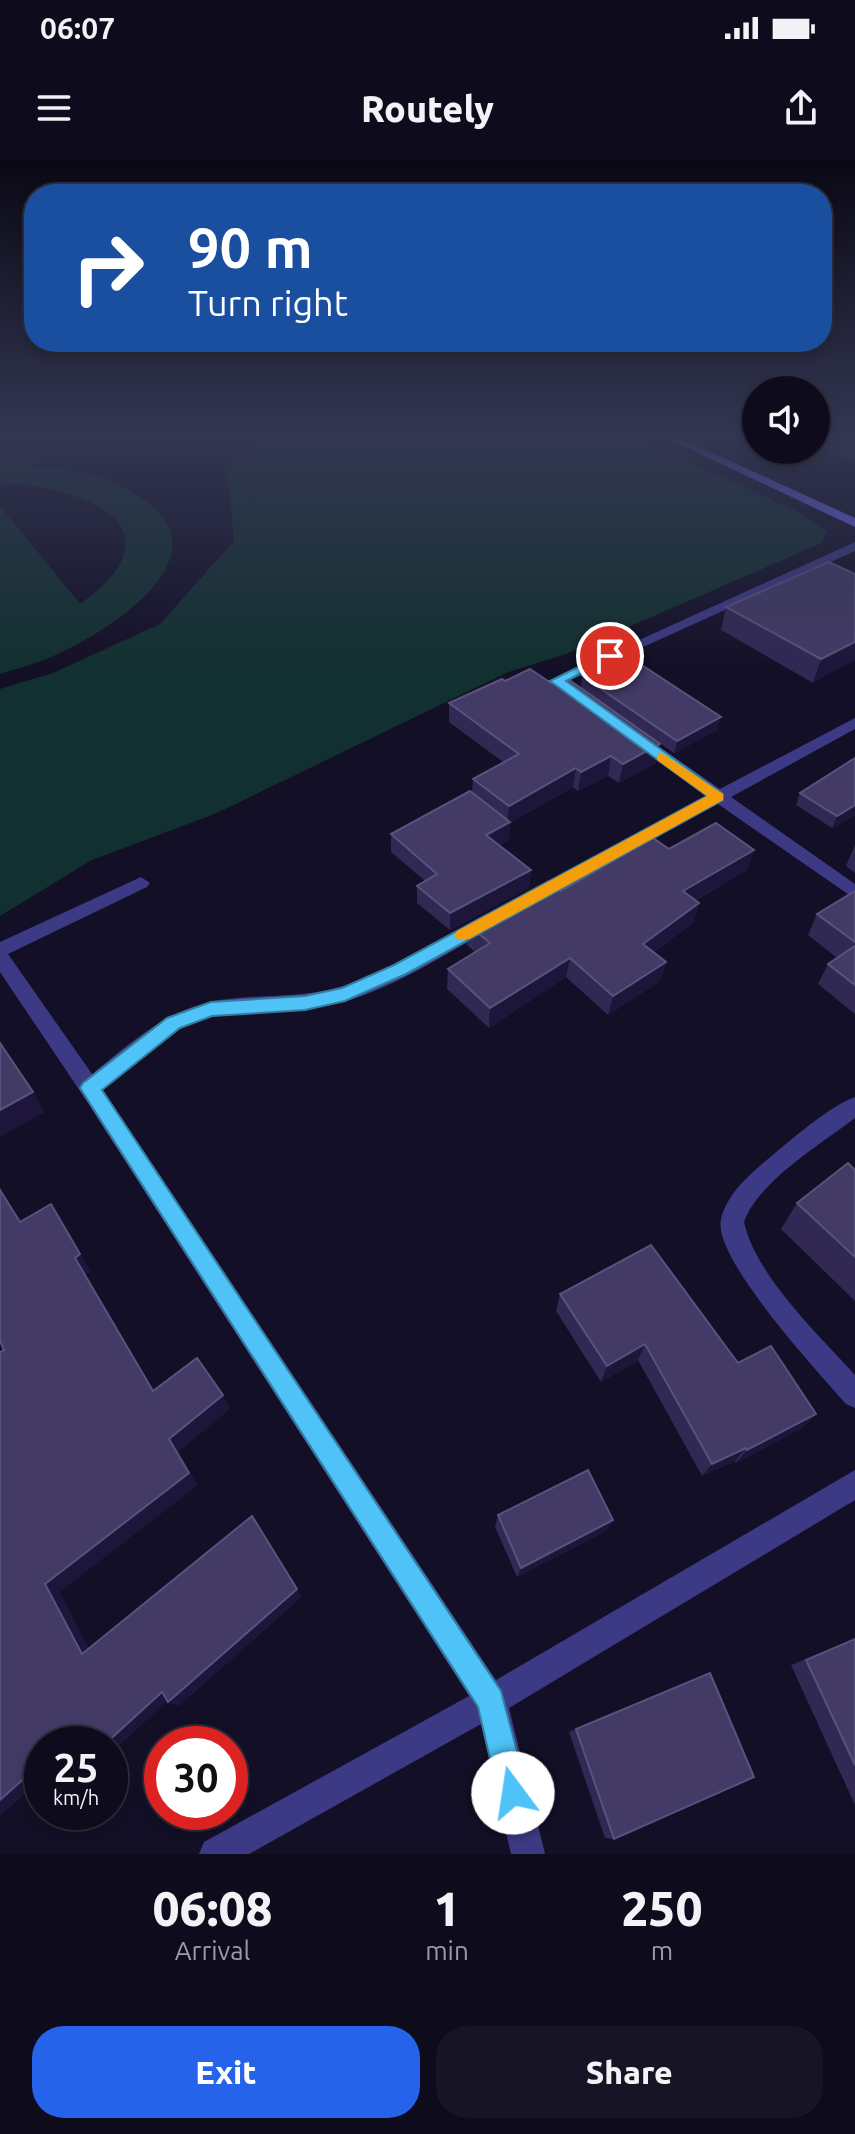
<!DOCTYPE html>
<style>
body{margin:0;font-family:Ubuntu,sans-serif;background:#171425;color:#f1f3f6;height:100vh;display:flex;flex-direction:column;font-size:30px;white-space:nowrap}
*{box-sizing:border-box;margin:0}
p{font-size:26px;color:#9b9ba3}
.icon{flex:none;width:44px;height:44px;fill:none;stroke:currentColor;stroke-width:2;stroke-linecap:round;stroke-linejoin:round}
.map{position:relative;height:1694px;overflow:hidden}
.side{display:flex;flex-direction:column;background:#0e0b1c;flex:1}
.side>*{flex:none}
.guide{position:absolute;left:24px;top:24px;width:808px;height:168px;border-radius:32px;box-shadow:0 4px 12px #0003,0 0 0 2px #2e2b3b;background:#1a4fa0;color:#fff;overflow:hidden}
.tools{position:absolute;left:742px;top:216px;display:grid;gap:16px}
.tools a{display:grid;place-items:center;width:88px;height:88px;border-radius:50%;background:#0e0b1c;box-shadow:0 4px 12px #0003,0 0 0 2px #2e2b3b;font-size:40px}
.speed{position:absolute;left:24px;top:1566px;display:flex;gap:16px;font-size:40px;font-weight:700;text-align:center}
.speed>*{display:grid;place-content:center;width:104px;height:104px;border-radius:50%;background:#0e0b1c;box-shadow:0 4px 12px #0003,0 0 0 2px #2e2b3b;line-height:1}
.speed small{font-size:20px;font-weight:400}
.speed .limit{border:12px solid #d22;background:#fff;color:#111}
.pin{position:absolute;display:grid;place-items:center;width:68px;height:68px;color:#fff;margin:-34px;border:4px solid #fff;border-radius:50%;box-shadow:0 2px 8px #0007}
.me{position:absolute;width:88px;margin:-44px;rotate:346deg;stroke-linejoin:round;filter:drop-shadow(0 0 6px #0008)}
.turn{display:flex;align-items:center;gap:28px;height:168px;padding:0 32px;font-size:36px}
.turn .icon{width:104px;height:104px;stroke-width:2.5}
.turn b{display:block;font-size:56px;line-height:68px}
.eta{display:flex;justify-content:space-evenly;align-items:center;height:136px;text-align:center}
.eta b{font-size:48px;font-weight:800;line-height:56px}
.cta{display:flex;gap:16px;margin-top:auto;padding:16px 32px}
.cta a{flex:1;height:92px;border-radius:32px;background:#2563eb;color:#fff;font-size:32px;font-weight:800;line-height:92px;text-align:center}
.cta a+a{background:#171425;color:#f1f3f6}
.status{display:flex;justify-content:space-between;align-items:center;height:56px;padding:0 40px;background:#0e0b1c;direction:ltr}
.status svg{height:22px;fill:currentColor}
header{display:flex;justify-content:space-between;align-items:center;height:104px;padding:0 32px;background:#0e0b1c;font-size:36px;font-weight:800}
.map>svg:first-child{display:block}
</style>
<div class="status"><b>06:07</b><svg viewBox="0 0 49 12"><path d="M0 12V9h3v3zM5 12V6h3v6zM10 12V3h3v9zM15 12V0h3v12zM26 1h20v11H26zM47 4h2v5h-2z"/></svg></div>
<header><svg class="icon" aria-label="menu" viewBox="0 0 24 24"><path d="M4 6h16M4 12h16M4 18h16"/></svg>Routely<svg class="icon" aria-label="share" viewBox="0 0 24 24"><path d="M12 15V3M7 8l5-5 5 5M5 13v7h14v-7"/></svg></header>
<div class="map">
<svg width="855" height="1694" viewBox="0 0 855 1694">
<rect width="100%" height="100%" fill="#130f26"/>
<g fill="#12302f">
<path d="M 260,273 L 625,273 L 803,354 L 827,372 L 821,383 L 762,409 L 566,494 L 506,513 L 217,653 L 92,700 L 0,756 L 0,529 L 53,513 L 160,464 L 234,381 L 229,329 L 223,309 L 251,287 Z"/>
<path d="M 28,287 L 41,301 L 25,306 C 71,308 110,313 147,342 C 223,399 108,471 58,494 C 40,502 20,508 0,514 L 0,346 L 80,444 C 189,367 79,324 0,323 L 0,294 Z"/>
</g>
<g fill="none" stroke-linecap="round" stroke-linejoin="round">
<path stroke="#2fb8b0" stroke-width="3" stroke-dasharray="2 4" stroke-linecap="butt" d="M 161,273 L 198,273"/>
<g fill="#3d3a85" fill-rule="evenodd">
<path d="M 855,382 L 855,391 L 566,522 L 579,531 L 579,537 L 569,537 L 549,521 Z"/>
<path d="M 855,558 L 855,569 L 731,637 L 855,724 L 855,739 L 718,644 L 539,742 L 533,743 L 524,737 L 527,732 L 707,636 L 630,581 L 630,575 L 642,575 L 720,629 Z"/>
<path d="M 141,717 L 150,723 L 147,727 L 8,794 L 92,914 C 134,880 172,845 228,839 C 267,834 306,838 343,826 C 393,811 439,780 484,755 L 491,753 L 500,760 L 498,765 C 448,792 399,826 343,842 C 299,854 253,847 209,857 C 168,868 135,904 103,930 L 496,1520 L 855,1310 L 855,1340 L 509,1548 L 545,1694 L 511,1694 L 481,1564 L 249,1694 L 199,1694 L 204,1682 L 469,1536 L 82,934 L 0,812 L 0,782 Z"/>
<path d="M 855,937 L 855,958 C 821,984 758,1022 744,1062 C 756,1116 818,1174 855,1215 L 855,1248 L 846,1244 C 819,1213 712,1098 721,1059 C 728,1031 754,1011 775,993 C 796,976 830,946 855,937 Z"/>
</g>
<path fill="#6f6bff" fill-rule="evenodd" d="M 656,273 L 669,273 L 855,358 L 855,367 Z"/>
</g>
<g fill="#312854">
<path d="M 816,273 L 855,273 L 855,303 L 816,286 Z"/>
<path d="M 855,414 L 813,523 L 721,470 L 726,447 Z"/>
<path d="M 582,516 L 718,570 L 674,593 L 581,528 Z"/>
<path d="M 449,543 L 656,603 L 619,623 L 608,616 L 578,631 L 573,627 L 510,663 L 509,680 L 499,685 L 531,710 L 529,728 L 450,770 L 417,743 L 417,726 L 425,721 L 391,692 L 391,674 L 472,632 L 473,619 L 503,602 L 449,562 Z"/>
<path d="M 855,598 L 855,655 L 832,668 L 796,645 L 800,633 Z"/>
<path d="M 855,685 L 855,713 L 846,706 Z"/>
<path d="M 669,689 L 754,690 L 747,710 L 695,741 L 699,743 L 693,763 L 654,792 L 666,802 L 660,821 L 608,855 L 566,817 L 489,868 L 447,829 L 448,809 L 475,792 L 467,785 L 468,765 Z"/>
<path d="M 855,731 L 855,854 L 818,824 L 828,804 L 837,798 L 808,775 L 817,754 Z"/>
<path d="M 855,1010 L 855,1141 L 781,1069 L 797,1043 Z"/>
<path d="M 560,1134 L 738,1203 L 816,1254 L 802,1268 L 736,1303 L 735,1301 L 702,1316 L 638,1200 L 601,1222 L 556,1151 Z"/>
<path d="M 498,1355 L 606,1371 L 517,1417 L 495,1367 Z"/>
<path d="M 855,1479 L 855,1645 L 791,1505 Z"/>
<path d="M 576,1569 L 614,1679 L 605,1678 L 569,1572 Z"/>
</g>
<g fill="#1d163a">
<path d="M 855,482 L 855,500 L 813,523 L 821,499 Z"/>
<path d="M 721,557 L 718,570 L 674,593 L 677,581 Z"/>
<path d="M 660,584 L 656,603 L 619,623 L 623,604 Z"/>
<path d="M 611,596 L 608,616 L 578,631 L 581,612 Z"/>
<path d="M 576,608 L 573,627 L 510,663 L 509,680 L 485,693 L 486,675 L 507,664 L 509,646 Z"/>
<path d="M 855,645 L 855,655 L 832,668 L 837,656 Z"/>
<path d="M 754,690 L 747,710 L 677,751 L 683,731 Z"/>
<path d="M 531,710 L 529,728 L 450,770 L 450,753 Z"/>
<path d="M 699,743 L 693,763 L 638,803 L 643,784 Z"/>
<path d="M 570,798 L 566,817 L 489,868 L 490,848 Z"/>
<path d="M 666,802 L 660,821 L 608,855 L 613,836 Z"/>
<path d="M 33,932 L 45,952 L 0,977 L 0,950 Z"/>
<path d="M 51,1044 L 91,1112 L 86,1115 L 162,1245 L 75,1098 Z"/>
<path d="M 645,1184 L 638,1200 L 601,1222 L 607,1206 Z"/>
<path d="M 223,1235 L 230,1249 L 178,1292 L 198,1325 L 60,1432 L 95,1500 L 82,1494 L 45,1424 L 169,1279 Z"/>
<path d="M 816,1254 L 802,1268 L 736,1303 L 747,1290 Z"/>
<path d="M 746,1288 L 735,1301 L 702,1316 L 712,1304 Z"/>
<path d="M 613,1360 L 606,1371 L 517,1417 L 521,1408 Z"/>
<path d="M 297,1429 L 302,1437 L 179,1546 L 168,1542 Z"/>
<path d="M 162,1532 L 173,1536 L 110,1594 L 110,1584 L 105,1584 Z"/>
<path d="M 28,1615 L 42,1619 L 0,1656 L 0,1640 Z"/>
</g>
<g fill="#433a66" stroke="#5a527e" stroke-width="2">
<path d="M 829,402 L 855,414 L 855,482 L 821,499 L 726,447 Z"/>
<path d="M 628,496 L 721,557 L 677,581 L 582,516 Z"/>
<path d="M 530,509 L 551,523 L 565,517 L 660,584 L 623,604 L 611,596 L 581,612 L 576,608 L 509,646 L 473,619 L 519,594 L 449,543 L 502,519 L 505,521 Z"/>
<path d="M 855,598 L 855,645 L 837,656 L 800,633 Z"/>
<path d="M 470,631 L 510,662 L 486,675 L 531,710 L 450,753 L 417,726 L 437,714 L 391,674 Z"/>
<path d="M 716,663 L 754,690 L 683,731 L 699,743 L 643,784 L 666,802 L 613,836 L 570,798 L 490,848 L 448,809 L 490,783 L 468,765 L 549,721 L 561,731 L 653,678 L 669,689 Z"/>
<path d="M 855,731 L 855,782 L 817,754 Z"/>
<path d="M 855,786 L 855,825 L 828,804 Z"/>
<path d="M 0,883 L 33,932 L 0,950 Z"/>
<path d="M 848,1003 L 855,1010 L 855,1097 L 797,1043 Z"/>
<path d="M 0,1030 L 20,1062 L 51,1044 L 80,1094 L 75,1098 L 153,1231 L 197,1198 L 223,1235 L 169,1279 L 189,1313 L 45,1424 L 82,1494 L 252,1356 L 297,1429 L 168,1542 L 162,1532 L 105,1584 L 42,1584 L 42,1640 L 40,1643 L 28,1615 L 0,1640 L 0,1192 L 4,1190 L 0,1181 Z"/>
<path d="M 651,1085 L 738,1203 L 771,1186 L 816,1254 L 747,1290 L 746,1288 L 712,1304 L 645,1184 L 607,1206 L 560,1134 Z"/>
<path d="M 588,1310 L 613,1360 L 521,1408 L 498,1355 Z"/>
<path d="M 855,1479 L 855,1605 L 806,1500 Z"/>
<path d="M 710,1513 L 754,1617 L 614,1679 L 576,1569 Z"/>
</g>
<linearGradient id="sky" x2="0" y2="1"><stop stop-color="#0a0815"/><stop offset="0.54" stop-color="#333752"/><stop offset="1" stop-color="#333752" stop-opacity="0"/></linearGradient>
<rect width="855" height="510" fill="url(#sky)"/>
<path fill="#4fc3f7" stroke="#337fa1" stroke-width="2" d="M 606,493 L 617,496 L 566,521 L 723,634 L 723,640 L 406,814 L 345,841 L 305,850 L 212,856 L 180,868 L 102,930 L 501,1531 L 528,1633 L 524,1643 L 513,1648 L 503,1643 L 498,1633 L 478,1547 L 80,928 L 83,923 L 167,858 L 211,842 L 305,836 L 342,828 L 394,805 L 707,636 L 550,521 Z"/>
<path fill="#f59e0b" d="M 662,593 L 723,634 L 723,640 L 469,779 L 457,779 L 454,775 L 457,771 L 707,636 L 657,600 L 657,594 Z"/>
</svg>
<div class="tools">
<a><svg class="icon" aria-label="sound" viewBox="0 0 24 24"><path d="M4 9h4l5-4v14l-5-4H4zM17 9q2 3 0 6"/></svg></a>
</div>
<div class="speed"><div>25<small>km/h</small></div><div class="limit">30</div></div>
<div class="pin" style="left:610px;top:496px;background:#d93025"><svg class="icon" aria-label="arrive" viewBox="0 0 24 24"><path d="M6 21V4h12l-3 4 3 4H6"/></svg></div>
<svg class="me" style="left:513px;top:1633px" viewBox="-20 -20 40 40"><circle r="19" fill="#fff"/><path d="M0-13L10 11 0 6-10 11z" fill="#4fc3f7"/></svg>
<div class="guide">
<div class="turn"><svg class="icon" aria-label="right" viewBox="0 0 24 24"><path d="M7 20v-9h11M14 6l5 5-5 5"/></svg><div><b>90 m</b>Turn right</div></div>
</div>
</div>
<section class="side">
<div class="eta">
<div><b>06:08</b><p>Arrival</p></div>
<div><b>1</b><p>min</p></div>
<div><b>250</b><p>m</p></div>
</div>
<div class="cta"><a>Exit</a><a>Share</a></div>
</section>
